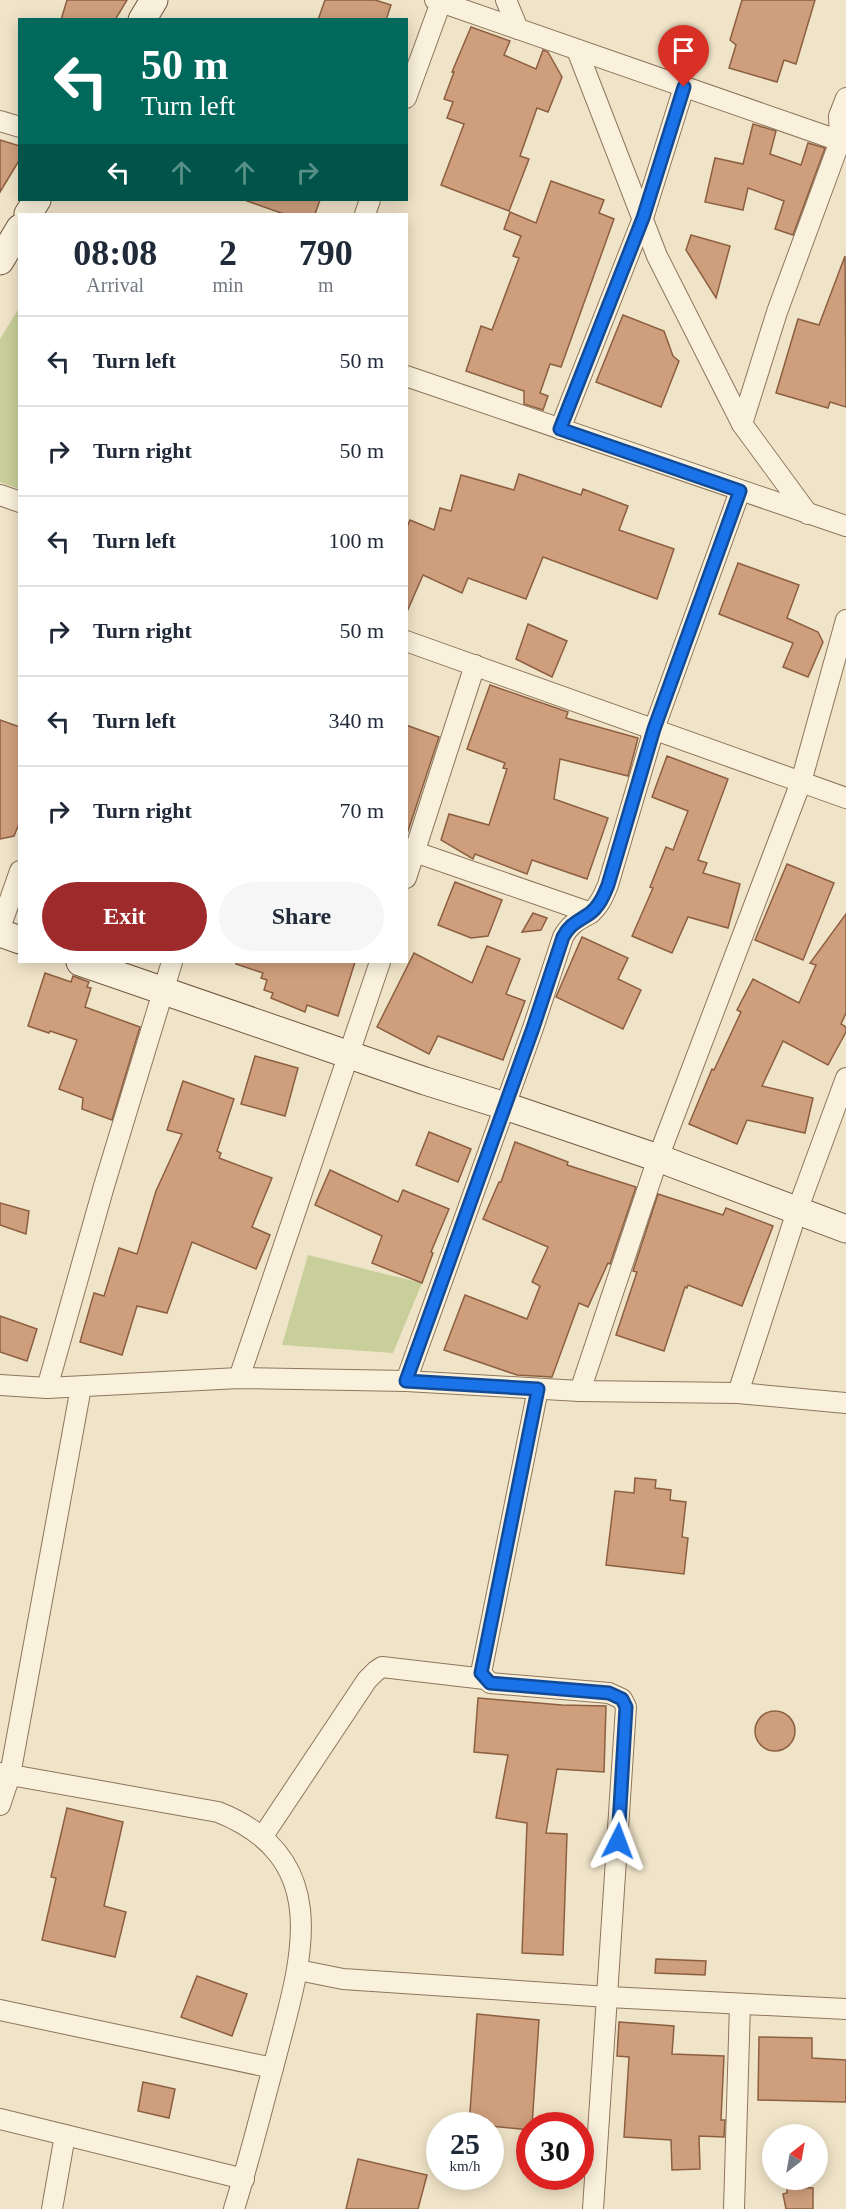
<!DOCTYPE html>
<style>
body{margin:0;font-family:"Times New Roman",serif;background:#f6f6f7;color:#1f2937;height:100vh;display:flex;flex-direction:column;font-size:22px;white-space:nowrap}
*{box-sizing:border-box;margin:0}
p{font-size:20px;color:#747a83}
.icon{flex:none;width:33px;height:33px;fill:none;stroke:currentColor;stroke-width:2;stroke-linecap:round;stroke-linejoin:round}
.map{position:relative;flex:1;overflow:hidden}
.side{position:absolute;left:18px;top:213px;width:390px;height:750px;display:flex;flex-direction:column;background:#fff;border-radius:0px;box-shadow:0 3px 15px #0003}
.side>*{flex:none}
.top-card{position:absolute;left:18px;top:18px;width:390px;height:183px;border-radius:0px;box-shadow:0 3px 15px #0003;background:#00695c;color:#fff;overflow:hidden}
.needle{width:39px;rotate:31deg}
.buttons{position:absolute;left:762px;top:2124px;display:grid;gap:12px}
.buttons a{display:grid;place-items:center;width:66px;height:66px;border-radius:50%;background:#fff;box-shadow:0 3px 15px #0003;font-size:30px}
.speed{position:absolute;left:426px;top:2112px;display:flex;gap:12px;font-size:30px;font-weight:700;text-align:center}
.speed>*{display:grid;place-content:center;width:78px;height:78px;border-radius:50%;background:#fff;box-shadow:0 3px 15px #0003;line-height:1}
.speed small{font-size:15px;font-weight:400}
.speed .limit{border:9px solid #d22;background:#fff;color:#111}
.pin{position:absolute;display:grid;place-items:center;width:51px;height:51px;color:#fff;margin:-62px -26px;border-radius:50% 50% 50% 0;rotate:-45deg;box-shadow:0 0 6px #0007}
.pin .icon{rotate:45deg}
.me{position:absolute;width:66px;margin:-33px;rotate:3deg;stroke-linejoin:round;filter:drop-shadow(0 0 4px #0008)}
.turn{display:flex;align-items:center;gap:21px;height:126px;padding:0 24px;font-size:27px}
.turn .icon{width:78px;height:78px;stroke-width:2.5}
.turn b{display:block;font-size:42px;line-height:51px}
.lanes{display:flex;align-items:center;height:57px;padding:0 24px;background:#0003;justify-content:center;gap:30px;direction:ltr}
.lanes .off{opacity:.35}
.eta{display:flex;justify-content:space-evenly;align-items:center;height:102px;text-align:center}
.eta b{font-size:36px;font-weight:700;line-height:42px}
.button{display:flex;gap:12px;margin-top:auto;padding:12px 24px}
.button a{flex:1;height:69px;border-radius:36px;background:#9e2a2b;color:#fff;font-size:24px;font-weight:700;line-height:69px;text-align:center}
.button a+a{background:#f6f6f7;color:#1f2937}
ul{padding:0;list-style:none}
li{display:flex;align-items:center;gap:18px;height:90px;padding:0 24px;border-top:2px solid #e0e1e3}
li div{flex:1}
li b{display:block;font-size:22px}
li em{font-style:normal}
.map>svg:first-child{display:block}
</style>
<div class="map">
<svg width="846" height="2209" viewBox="0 0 846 2209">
<rect width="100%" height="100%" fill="#f0e4c8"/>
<g fill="#c9cf9b">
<path d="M 19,308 L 19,489 L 0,482 L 0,339 Z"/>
<path d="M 308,1255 L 422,1283 L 393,1353 L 282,1345 Z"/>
</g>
<g fill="#cf9f7d" stroke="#8d5f41" stroke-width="1.5">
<path d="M 67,0 L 127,0 L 115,20 L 61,20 Z"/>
<path d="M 325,0 L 375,0 L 391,5 L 386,20 L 318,20 Z"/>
<path d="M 742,0 L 815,0 L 796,64 L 784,60 L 777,82 L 729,68 L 736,45 L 730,40 Z"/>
<path d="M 471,27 L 510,41 L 504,55 L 536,69 L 543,50 L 548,52 L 562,77 L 548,112 L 537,108 L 520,156 L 529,159 L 509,211 L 441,185 L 464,124 L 447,118 L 453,102 L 444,99 L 454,72 L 452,72 Z"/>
<path d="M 753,124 L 776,131 L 770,154 L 801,165 L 808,143 L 825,148 L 793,235 L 775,229 L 784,201 L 748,188 L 743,210 L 705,202 L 715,158 L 743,164 Z"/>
<path d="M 0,140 L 20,146 L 20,159 L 0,192 Z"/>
<path d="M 551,181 L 604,200 L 599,213 L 614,219 L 561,367 L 550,364 L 540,393 L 548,396 L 543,410 L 524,404 L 524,391 L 466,371 L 481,326 L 492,330 L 519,258 L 513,256 L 521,236 L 504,229 L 510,212 L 536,223 Z"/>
<path d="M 248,200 L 320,200 L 315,214 L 284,214 L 247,201 Z"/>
<path d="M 691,235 L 730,246 L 716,298 L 686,250 Z"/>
<path d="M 845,256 L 846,407 L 830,402 L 828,408 L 776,393 L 798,319 L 819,325 Z"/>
<path d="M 623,315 L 664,331 L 673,356 L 679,361 L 661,407 L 596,382 Z"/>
<path d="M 519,474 L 581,495 L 583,489 L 628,506 L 619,530 L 674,549 L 657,599 L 543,557 L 526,599 L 468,578 L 462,593 L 423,575 L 406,614 L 406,529 L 410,520 L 434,530 L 440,508 L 451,511 L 461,475 L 514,490 Z"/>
<path d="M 738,563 L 799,585 L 787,618 L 818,632 L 823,642 L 808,677 L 783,667 L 793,643 L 719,614 Z"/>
<path d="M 528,624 L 567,641 L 552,677 L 516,659 Z"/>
<path d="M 490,685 L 568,712 L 566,718 L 638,738 L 628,776 L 560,759 L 554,799 L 608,818 L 587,879 L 532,860 L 527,874 L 475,854 L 473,859 L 441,840 L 449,814 L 489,825 L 507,769 L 503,768 L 505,763 L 467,749 Z"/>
<path d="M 0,720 L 20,727 L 20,821 L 14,836 L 0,839 Z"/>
<path d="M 406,725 L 439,737 L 407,834 L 406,834 Z"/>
<path d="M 667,756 L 728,779 L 698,860 L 707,863 L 703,873 L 740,884 L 728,928 L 688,917 L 672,953 L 632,936 L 653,888 L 650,887 L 666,847 L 673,850 L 688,811 L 652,797 Z"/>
<path d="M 787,864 L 834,883 L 803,960 L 755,940 Z"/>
<path d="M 455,882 L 502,900 L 488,936 L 471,938 L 438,925 Z"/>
<path d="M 533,913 L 547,918 L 541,930 L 522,932 Z"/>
<path d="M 846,914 L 846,1013 L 841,1024 L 846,1027 L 846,1032 L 828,1065 L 783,1041 L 762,1086 L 813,1098 L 805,1133 L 747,1120 L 737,1144 L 689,1124 L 712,1069 L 714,1070 L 741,1012 L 737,1010 L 753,979 L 799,1003 L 816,965 L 810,963 Z"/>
<path d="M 582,937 L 628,958 L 618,979 L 641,990 L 623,1029 L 556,997 Z"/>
<path d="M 487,946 L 520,959 L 506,994 L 525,1001 L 503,1060 L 438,1036 L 429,1054 L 377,1027 L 414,953 L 472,983 Z"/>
<path d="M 236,962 L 355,962 L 338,1016 L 307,1005 L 305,1012 L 271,998 L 273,993 L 264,990 L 267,980 L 261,978 L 263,973 L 236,964 Z"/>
<path d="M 45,973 L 71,982 L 73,976 L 89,982 L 87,987 L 91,988 L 85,1007 L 140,1027 L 112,1120 L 82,1109 L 83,1098 L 59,1089 L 77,1040 L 50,1031 L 49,1033 L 28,1026 Z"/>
<path d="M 255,1056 L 298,1068 L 285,1116 L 241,1104 Z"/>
<path d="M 183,1081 L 234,1099 L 217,1151 L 221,1153 L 219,1158 L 272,1178 L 252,1227 L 270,1235 L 256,1269 L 192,1242 L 167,1313 L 137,1306 L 122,1355 L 80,1342 L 94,1293 L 104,1296 L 119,1248 L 137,1254 L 156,1191 L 182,1134 L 167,1130 Z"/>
<path d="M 429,1132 L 471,1149 L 458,1182 L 416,1165 Z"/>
<path d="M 515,1142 L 568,1162 L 567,1165 L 636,1187 L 610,1264 L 608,1263 L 588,1307 L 579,1303 L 552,1377 L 517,1375 L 444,1350 L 465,1295 L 527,1319 L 540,1286 L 532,1282 L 548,1247 L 483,1219 L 499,1182 L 501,1182 Z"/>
<path d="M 330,1170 L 398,1202 L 403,1190 L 449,1209 L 431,1252 L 433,1253 L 422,1283 L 372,1263 L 382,1236 L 315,1205 Z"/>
<path d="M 658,1194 L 723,1215 L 726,1208 L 773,1226 L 742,1306 L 688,1285 L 687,1288 L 685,1287 L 664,1351 L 616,1335 L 637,1272 L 633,1271 Z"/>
<path d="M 0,1203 L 29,1211 L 26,1234 L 0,1225 Z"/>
<path d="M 0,1316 L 37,1329 L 27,1361 L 0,1352 Z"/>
<path d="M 635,1478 L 656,1480 L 655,1488 L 671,1490 L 670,1500 L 686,1502 L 682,1537 L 688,1538 L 684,1574 L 606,1565 L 615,1491 L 634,1493 Z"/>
<path d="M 478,1698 L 562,1705 L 606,1706 L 604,1772 L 557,1769 L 546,1833 L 567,1834 L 563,1955 L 522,1953 L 527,1823 L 496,1818 L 508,1755 L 474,1752 Z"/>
<circle cx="775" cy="1731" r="20"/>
<path d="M 67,1808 L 123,1822 L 104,1906 L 126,1912 L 115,1957 L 42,1940 L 56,1878 L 51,1877 Z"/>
<path d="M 656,1959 L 706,1961 L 705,1975 L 655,1973 Z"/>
<path d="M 197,1976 L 247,1994 L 232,2036 L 181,2017 Z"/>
<path d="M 477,2014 L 539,2020 L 532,2126 L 530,2126 L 530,2130 L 490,2126 L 469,2126 Z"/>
<path d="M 619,2022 L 674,2026 L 672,2054 L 724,2056 L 721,2120 L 725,2120 L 724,2137 L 699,2136 L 700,2169 L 672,2170 L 671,2140 L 624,2137 L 629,2057 L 617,2056 Z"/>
<path d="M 759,2037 L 812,2038 L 812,2058 L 846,2060 L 846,2102 L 758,2100 Z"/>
<path d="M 143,2082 L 175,2089 L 169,2118 L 138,2111 Z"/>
<path d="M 358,2159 L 427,2175 L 418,2209 L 346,2209 Z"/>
<path d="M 787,2187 L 813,2188 L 813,2209 L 786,2209 L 783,2194 L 787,2193 Z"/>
</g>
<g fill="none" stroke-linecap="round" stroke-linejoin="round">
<g stroke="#8d765c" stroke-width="22">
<g id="street">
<path d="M 435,0 L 846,143"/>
<path d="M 506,0 L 518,29"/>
<path d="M 577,50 L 657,256 L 742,424 L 808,514"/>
<path d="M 406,98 L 441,2"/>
<path d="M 0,121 L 20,127"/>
<path d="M 365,214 L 370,200"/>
<path d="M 406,376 L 846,526"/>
<path d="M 742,424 L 777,312 L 840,141 L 839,116 L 846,98"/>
<path d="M 560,429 L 643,218 L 684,87"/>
<path d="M 0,495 L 20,502"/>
<path d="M 406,641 L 846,798"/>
<path d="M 415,852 L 591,913"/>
<path d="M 406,878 L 475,665"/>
<path d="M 0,928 L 20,871"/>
<path d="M 239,1378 L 380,962"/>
<path d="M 406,1381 L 533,1028 L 563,937 C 570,924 577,921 589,914 C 599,907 604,895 608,885 L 654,729 L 740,491"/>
<path d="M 0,1385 L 47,1388 L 239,1378 L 406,1381 L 580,1391 L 738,1393 L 846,1403"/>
<path d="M 47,1388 L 104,1186 L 172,962"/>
<path d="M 538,1389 L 481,1673 L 490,1683 L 609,1693 L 622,1699 L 626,1707 L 593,2209"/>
<path d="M 580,1391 L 658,1158 L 801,782 L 846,620"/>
<path d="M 738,1393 L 797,1211 L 846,1078"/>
<path d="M 0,1773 L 218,1812 C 339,1860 299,1967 274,2064 C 261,2112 249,2161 234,2209"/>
<path d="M 0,1805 L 10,1775 L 81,1387"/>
<path d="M 263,1836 L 367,1680 L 376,1671 L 382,1667 L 485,1679"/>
<path d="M 298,1970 L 343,1979 L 608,1997 L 846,2009"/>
<path d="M 0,2010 L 273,2068"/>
<path d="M 0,2119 L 244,2179"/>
<path d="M 52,2209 L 65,2135"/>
<path d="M 734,2209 L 740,2004"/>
</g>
</g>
<g stroke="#6f573f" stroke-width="29">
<g id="secondary">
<path d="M 142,20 L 154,0"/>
<path d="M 28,214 L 37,200"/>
<path d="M 0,261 L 20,228"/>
<path d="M 0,933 L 20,940"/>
<path d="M 80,962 L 425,1081 L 505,1106 L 658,1158 L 846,1229"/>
</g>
</g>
<use href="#street" stroke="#faf1dc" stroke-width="20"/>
<use href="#secondary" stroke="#faf1dc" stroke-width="27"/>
</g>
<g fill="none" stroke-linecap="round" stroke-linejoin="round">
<g stroke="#114b97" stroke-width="15">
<path id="route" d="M 618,1841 L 626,1707 L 622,1699 L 609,1693 L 490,1683 L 481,1673 L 538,1389 L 406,1381 L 533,1028 L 563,937 C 570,924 577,922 589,914 C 599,907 604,895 608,885 L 654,729 L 740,491 L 560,429 L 643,218 L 684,87"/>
</g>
<use href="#route" stroke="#1a73e8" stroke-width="10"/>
</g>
</svg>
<div class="buttons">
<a><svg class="needle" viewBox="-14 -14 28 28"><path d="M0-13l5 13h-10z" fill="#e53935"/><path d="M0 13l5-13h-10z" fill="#747a83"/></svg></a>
</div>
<div class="speed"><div>25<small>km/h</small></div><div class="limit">30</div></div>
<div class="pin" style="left:684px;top:87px;background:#d93025"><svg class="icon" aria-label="arrive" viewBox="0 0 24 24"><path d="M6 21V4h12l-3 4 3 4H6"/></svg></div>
<svg class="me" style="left:618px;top:1841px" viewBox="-20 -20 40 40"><path d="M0-17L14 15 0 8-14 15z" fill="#1a73e8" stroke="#fff" stroke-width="4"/></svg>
<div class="top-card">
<div class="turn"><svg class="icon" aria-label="left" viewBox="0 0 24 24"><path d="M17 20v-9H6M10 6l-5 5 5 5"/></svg><div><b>50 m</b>Turn left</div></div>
<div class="lanes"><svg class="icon" aria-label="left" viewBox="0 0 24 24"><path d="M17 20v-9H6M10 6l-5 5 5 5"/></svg><svg class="icon off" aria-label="ahead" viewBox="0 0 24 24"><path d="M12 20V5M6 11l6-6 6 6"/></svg><svg class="icon off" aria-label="ahead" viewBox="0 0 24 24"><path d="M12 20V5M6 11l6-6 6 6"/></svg><svg class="icon off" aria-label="right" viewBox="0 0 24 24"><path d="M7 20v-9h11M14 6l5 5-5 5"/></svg></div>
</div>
<section class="side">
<div class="eta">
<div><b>08:08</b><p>Arrival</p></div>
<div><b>2</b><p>min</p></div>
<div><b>790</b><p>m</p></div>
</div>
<ul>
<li><svg class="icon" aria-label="left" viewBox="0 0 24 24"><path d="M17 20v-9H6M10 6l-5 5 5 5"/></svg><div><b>Turn left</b></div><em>50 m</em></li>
<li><svg class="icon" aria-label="right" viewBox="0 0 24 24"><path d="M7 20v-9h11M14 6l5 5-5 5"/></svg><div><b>Turn right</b></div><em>50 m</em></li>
<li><svg class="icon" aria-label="left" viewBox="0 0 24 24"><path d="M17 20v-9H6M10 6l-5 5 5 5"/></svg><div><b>Turn left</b></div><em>100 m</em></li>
<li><svg class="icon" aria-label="right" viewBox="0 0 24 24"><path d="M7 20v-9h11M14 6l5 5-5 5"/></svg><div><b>Turn right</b></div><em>50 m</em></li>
<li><svg class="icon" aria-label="left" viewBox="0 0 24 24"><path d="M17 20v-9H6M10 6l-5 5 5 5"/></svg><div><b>Turn left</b></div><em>340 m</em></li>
<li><svg class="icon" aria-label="right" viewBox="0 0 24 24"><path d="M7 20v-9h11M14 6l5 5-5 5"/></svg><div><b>Turn right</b></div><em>70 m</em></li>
</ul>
<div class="button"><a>Exit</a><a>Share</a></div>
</section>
</div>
